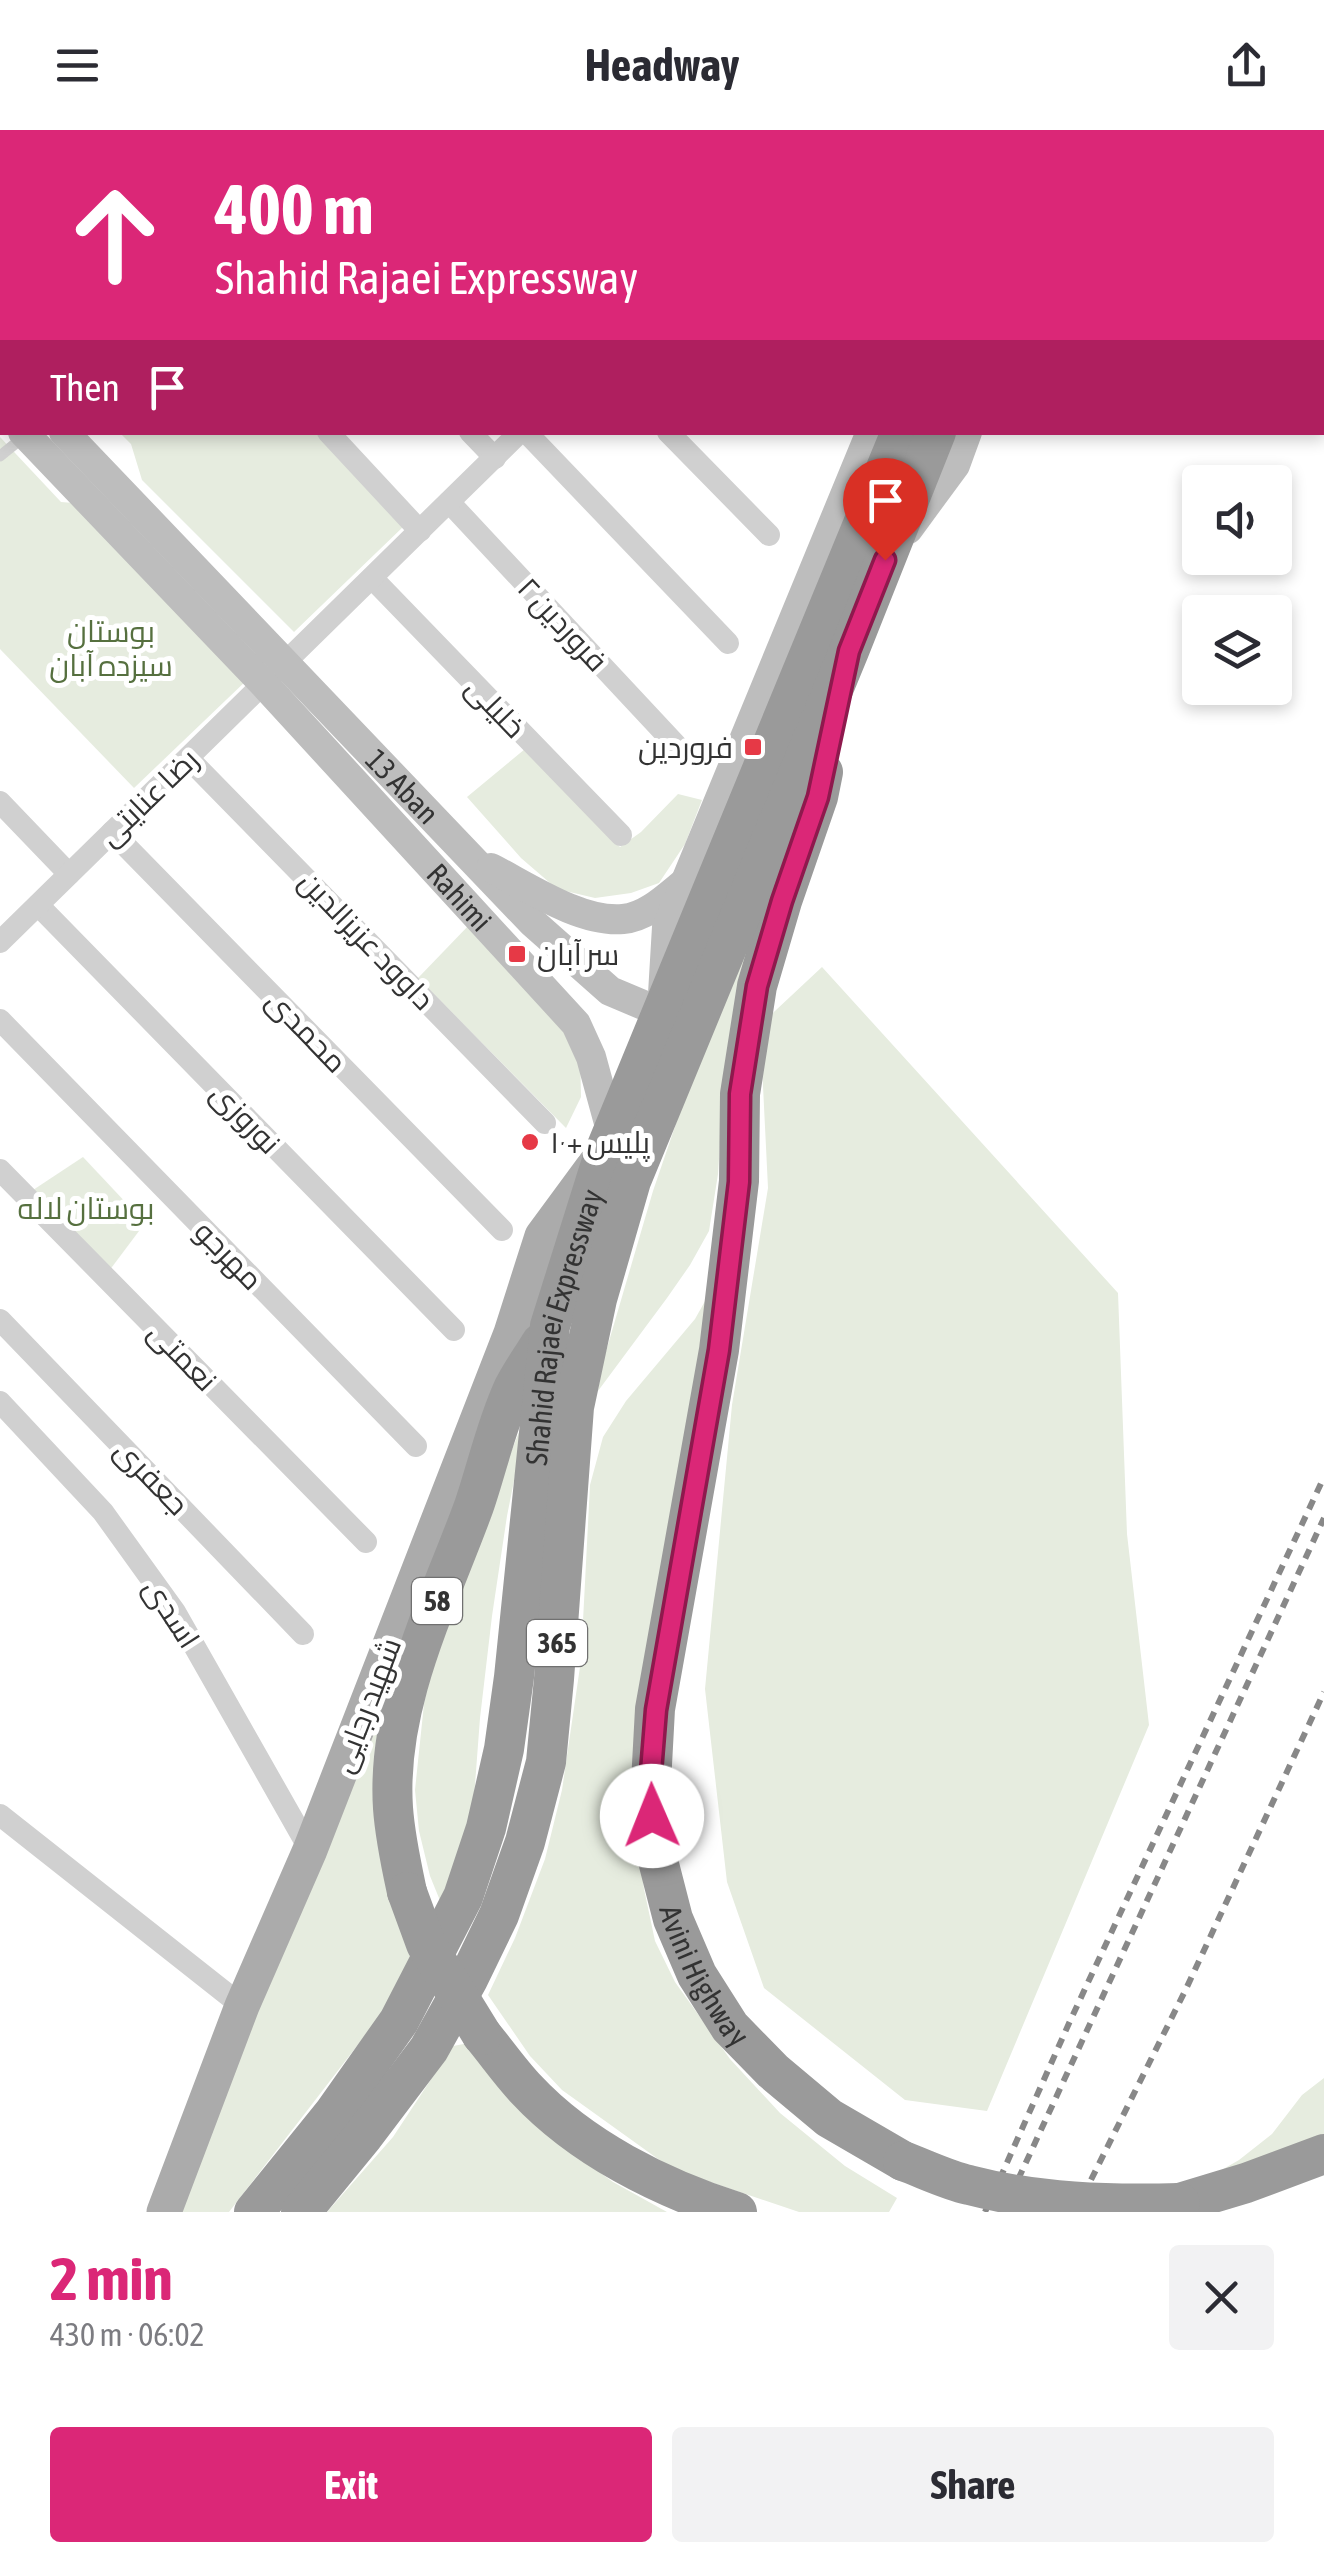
<!DOCTYPE html>
<meta charset="utf-8">
<style>
body{margin:0;font-family:"Asap Condensed",Cairo,sans-serif;background:#f2f2f3;color:#2b2b33;height:100vh;display:flex;flex-direction:column;font-size:38px;white-space:nowrap}
*{box-sizing:border-box;margin:0}
p{font-size:32px;color:#7c7c81}
.icon{flex:none;width:55px;height:55px;fill:none;stroke:currentColor;stroke-width:2;stroke-linecap:round;stroke-linejoin:round}
.map{position:relative;height:2082px;overflow:hidden}
.side{display:flex;flex-direction:column;background:#fff;flex:1}
.side>*{flex:none}
.hud{position:absolute;left:0px;top:0px;width:1325px;height:305px;box-shadow:0 5px 15px #0003;background:#db2777;color:#fff;overflow:hidden}
.buttons{position:absolute;left:1182px;top:335px;display:grid;gap:20px}
.buttons a{display:grid;place-items:center;width:110px;height:110px;border-radius:10px;background:#fff;box-shadow:0 5px 15px #0003;font-size:50px}
.pin{position:absolute;display:grid;place-items:center;width:85px;height:85px;color:#fff;margin:-102px -42px;border-radius:50% 50% 50% 0;rotate:-45deg;box-shadow:0 0 10px #0007}
.pin .icon{rotate:45deg}
.me{position:absolute;width:110px;margin:-55px;rotate:359deg;stroke-linejoin:round;filter:drop-shadow(0 0 8px #0008)}
.turn{display:flex;align-items:center;gap:35px;height:210px;padding:0 50px;font-size:45px}
.turn .icon{width:130px;height:130px;stroke-width:2.5}
.turn b{display:block;font-size:70px;line-height:85px}
.then{display:flex;align-items:center;height:95px;padding:0 50px;background:#0003;gap:20px;font-size:38px}
.round{display:grid;place-items:center;flex:none;width:105px;height:105px;border-radius:10px;background:#f2f2f3}
.overview{display:flex;align-items:center;justify-content:space-between;height:170px;padding:0 50px}
h1{font-size:60px;font-weight:700;line-height:75px;color:#db2777}
.action{display:flex;gap:20px;margin-top:auto;padding:20px 50px}
.action a{flex:1;height:115px;border-radius:10px;background:#db2777;color:#fff;font-size:40px;font-weight:700;line-height:115px;text-align:center}
.action a+a{background:#f2f2f3;color:#2b2b33}
header{display:flex;justify-content:space-between;align-items:center;height:130px;padding:0 50px;background:#fff;font-size:45px;font-weight:700}
.map>svg:first-child{display:block}
</style>
<header><svg class="icon" aria-label="menu" viewBox="0 0 24 24"><path d="M4 6h16M4 12h16M4 18h16"/></svg>Headway<svg class="icon" aria-label="share" viewBox="0 0 24 24"><path d="M12 15V3M7 8l5-5 5 5M5 13v7h14v-7"/></svg></header>
<div class="map">
<svg width="1324" height="2082" viewBox="0 0 1324 2082">
<rect width="100%" height="100%" fill="#fff"/>
<g fill="#e6ecdf">
<path d="M 120,303 L 318,303 L 404,396 L 294,502 L 142,350 L 131,314 Z"/>
<path d="M 0,307 L 61,372 L 86,374 L 249,548 L 134,658 L 0,519 Z"/>
<path d="M 525,619 L 620,717 L 641,702 L 678,664 L 702,670 L 685,714 L 659,753 L 631,763 L 595,768 L 557,759 L 521,728 L 467,667 Z"/>
<path d="M 772,741 L 721,997 L 718,1044 L 709,1101 L 690,1135 L 667,1168 L 598,1261 L 602,1235 L 653,1061 L 682,976 Z"/>
<path d="M 470,794 L 580,919 L 581,967 L 566,998 L 418,848 Z"/>
<path d="M 822,837 L 1118,1163 L 1127,1404 L 1149,1595 L 987,1981 L 905,1970 L 764,1858 L 727,1752 L 705,1559 L 732,1275 L 768,1058 L 760,895 Z"/>
<path d="M 83,1027 L 145,1093 L 106,1145 L 27,1064 Z"/>
<path d="M 714,1155 L 635,1687 L 644,1759 L 655,1811 L 675,1852 L 730,1929 L 780,1983 L 845,2036 L 897,2068 L 889,2082 L 799,2082 L 672,2039 L 562,1960 L 530,1926 L 488,1865 L 515,1808 L 545,1729 L 562,1660 L 581,1530 L 590,1355 L 603,1307 L 626,1271 L 695,1189 Z"/>
<path d="M 528,1280 L 507,1386 L 492,1486 L 480,1588 L 474,1668 L 465,1704 L 441,1773 L 430,1746 L 419,1701 L 415,1660 L 424,1574 L 432,1539 L 491,1371 Z"/>
<path d="M 385,1553 C 376,1607 367,1661 379,1715 C 388,1752 402,1790 413,1826 L 380,1886 L 229,2082 L 178,2082 Z"/>
<path d="M 469,1913 L 573,2023 L 613,2052 L 667,2082 L 327,2082 L 393,2007 L 453,1916 Z"/>
<path d="M 1324,1948 L 1324,2013 L 1206,2049 L 1239,2030 L 1272,2004 L 1302,1965 Z"/>
</g>
<g fill="none" stroke-linecap="round" stroke-linejoin="round">
<path stroke="#d0d0d0" stroke-width="11" d="M 0,326 L 26,305"/>
<g stroke="#d0d0d0" stroke-width="22">
<path d="M 170,0 L 172,2"/>
<path d="M 317,0 L 320,2"/>
<path d="M 467,0 L 469,2"/>
<path d="M 574,0 L 577,2"/>
<path d="M 729,0 L 732,2"/>
<path d="M 1217,0 L 1223,2"/>
<path d="M 85,2 L 87,0"/>
<path d="M 825,2 L 828,0"/>
<path d="M 1322,49 L 1324,49"/>
<path d="M 328,302 L 420,401"/>
<path d="M 470,302 L 495,328"/>
<path d="M 526,302 L 728,513"/>
<path d="M 668,302 L 769,405"/>
<path d="M 449,372 L 676,615"/>
<path d="M 372,448 L 621,705"/>
<path d="M 188,628 L 545,993"/>
<path d="M 0,672 L 69,744"/>
<path d="M 112,702 L 502,1100"/>
<path d="M 38,775 L 454,1200"/>
<path d="M 0,812 L 520,302"/>
<path d="M 0,890 L 416,1316"/>
<path d="M 0,1040 L 366,1412"/>
<path d="M 0,1190 L 303,1504"/>
<path d="M 0,1272 L 103,1382 L 175,1482 L 310,1720"/>
<path d="M 0,1685 L 242,1876"/>
</g>
<g stroke="#bdbdbd" stroke-width="30">
<path d="M 990,2 L 991,0"/>
<path d="M 1084,2 L 1085,0"/>
<path d="M 0,236 L 2,239"/>
<path d="M 0,278 L 2,281"/>
<path id="s1" d="M 23,302 L 264,554 L 576,894 L 591,927 L 612,1004"/>
<path id="s2" d="M 64,302 L 532,792 L 610,861 L 679,890"/>
<path d="M 908,399 L 955,335 L 967,302"/>
<path d="M 491,738 C 528,757 581,793 623,789 C 646,787 666,768 683,754"/>
<path d="M 663,864 L 667,797 L 871,302"/>
</g>
<path stroke="#ababab" stroke-width="35" d="M 164,2082 L 242,1876 L 310,1720 L 511,1203 L 542,1106 L 595,1034"/>
<g stroke="#9a9a9a" stroke-width="40">
<path d="M 1020,2 L 1021,0"/>
<path d="M 1053,2 L 1054,0"/>
<path id="s3" d="M 823,642 L 818,667 L 782,771 L 757,856 L 740,964 L 739,1051 L 719,1220 L 655,1579 L 651,1653 L 655,1719 L 673,1789 L 697,1845 L 730,1897 L 773,1941 L 829,1988 L 903,2031"/>
<path d="M 407,1762 C 401,1734 395,1707 393,1678 C 386,1573 439,1472 474,1376 C 487,1338 496,1296 513,1259 C 521,1243 532,1228 541,1213"/>
<path d="M 482,1905 C 497,1923 510,1942 526,1959 C 581,2018 661,2058 737,2082"/>
<path d="M 1180,2073 L 1246,2053 L 1324,2024"/>
<path id="s4" d="M 254,2082 L 334,1983 L 399,1891 L 463,1767 L 486,1698 L 504,1619 L 514,1547 L 550,1196 L 605,1021 L 901,302"/>
<path d="M 301,2082 L 364,2005 L 429,1919 L 468,1849 L 499,1785 L 525,1712 L 546,1632 L 554,1549 L 574,1277 L 597,1169 L 631,1051 L 849,521 L 936,302"/>
</g>
<g stroke="#888" stroke-width="6" stroke-dasharray="10 8" stroke-linecap="butt">
<path d="M 985,2082 L 1070,1891 L 1324,1347"/>
<path d="M 1003,2082 L 1324,1388"/>
<path d="M 1075,2082 L 1186,1859 L 1324,1562"/>
</g>
<g stroke="#9a9a9a" stroke-width="40">
<path d="M 407,1762 L 426,1814 L 482,1905"/>
<path d="M 903,2031 C 925,2039 947,2050 969,2055 C 1038,2073 1109,2075 1180,2073"/>
</g>
</g>
<g fill="none" stroke-linecap="round" stroke-linejoin="round">
<g stroke="#8e194d" stroke-width="25">
<path id="route" d="M 652,1686 L 650,1654 L 656,1580 L 719,1220 L 739,1052 L 740,964 L 757,856 L 782,771 L 818,667 L 849,521 L 885,430"/>
</g>
<use href="#route" stroke="#db2777" stroke-width="18"/>
</g>
<g fill="#e63946" stroke="#fff" stroke-width="4">
<rect x="743" y="607" width="20" height="20" rx="5"/>
<rect x="507" y="814" width="20" height="20" rx="5"/>
<circle cx="530" cy="1012" r="10"/>
</g>
<g text-anchor="middle" dominant-baseline="central" stroke-width="10" stroke-linejoin="round" paint-order="stroke">
<g fill="#fff" stroke="#707070" stroke-width="2.5">
<rect x="412" y="1448" width="50" height="46" rx="8"/>
<rect x="527" y="1490" width="60" height="46" rx="8"/>
</g>
<g font-size="28" font-weight="bold" fill="#333">
<text x="437" y="1471">58</text>
<text x="557" y="1513">365</text>
</g>
<g font-size="30" fill="#333" stroke="#fff">
<text transform="translate(563 494) rotate(47)">فروردین ۲</text>
<text transform="translate(496 577) rotate(46)">خلیلی</text>
<text stroke="none"><textPath href="#s2" startOffset="490">13 Aban</textPath></text>
<text transform="translate(148 667) rotate(-44)">رضا عنایتی</text>
<text stroke="none"><textPath href="#s1" startOffset="638">Rahimi</textPath></text>
<text transform="translate(367 810) rotate(46)">داوود عزیزالدین</text>
<text transform="translate(307 901) rotate(46)">محمدی</text>
<text transform="translate(246 988) rotate(46)">نوروزی</text>
<text transform="translate(229 1125) rotate(46)">مهرجو</text>
<text stroke="none"><textPath href="#s4" startOffset="960">Shahid Rajaei Expressway</textPath></text>
<text transform="translate(183 1226) rotate(46)">نعمتی</text>
<text transform="translate(152 1347) rotate(46)">جعفری</text>
<text transform="translate(172 1483) rotate(57)">اسدی</text>
<text transform="translate(366 1575) rotate(-69)">شهید رجایی</text>
<text stroke="none"><textPath href="#s3" startOffset="1232">Avini Highway</textPath></text>
</g>
<g font-size="30" fill="#56703f" stroke="#fff">
<text x="111" y="501">بوستان<tspan x="111" dy="34">سیزده آبان</tspan></text>
<text x="86" y="1078">بوستان لاله</text>
</g>
<g font-size="30" fill="#333" stroke="#fff" text-anchor="start">
<text x="733" y="617" text-anchor="end">فروردین</text>
<text x="537" y="824">سر آبان</text>
<text x="550" y="1012">پلیس +۱۰</text>
</g>
</g>
</svg>
<div class="buttons">
<a><svg class="icon" aria-label="sound" viewBox="0 0 24 24"><path d="M4 9h4l5-4v14l-5-4H4zM17 9q2 3 0 6"/></svg></a>
<a><svg class="icon" aria-label="layers" viewBox="0 0 24 24"><path d="M12 4l9 5-9 5-9-5zM3 14l9 5 9-5"/></svg></a>
</div>
<div class="pin" style="left:885px;top:430px;background:#d93025"><svg class="icon" aria-label="arrive" viewBox="0 0 24 24"><path d="M6 21V4h12l-3 4 3 4H6"/></svg></div>
<svg class="me" style="left:652px;top:1686px" viewBox="-20 -20 40 40"><circle r="19" fill="#fff"/><path d="M0-13L10 11 0 6-10 11z" fill="#db2777"/></svg>
<div class="hud">
<div class="turn"><svg class="icon" aria-label="ahead" viewBox="0 0 24 24"><path d="M12 20V5M6 11l6-6 6 6"/></svg><div><b>400 m</b>Shahid Rajaei Expressway</div></div>
<div class="then">Then<svg class="icon" aria-label="arrive" viewBox="0 0 24 24"><path d="M6 21V4h12l-3 4 3 4H6"/></svg></div>
</div>
</div>
<section class="side">
<div class="overview"><div><h1>2 min</h1><p>430 m · 06:02</p></div><a class="round"><svg class="icon" aria-label="close" viewBox="0 0 24 24"><path d="M6 6l12 12M18 6L6 18"/></svg></a></div>
<div class="action"><a>Exit</a><a>Share</a></div>
</section>
